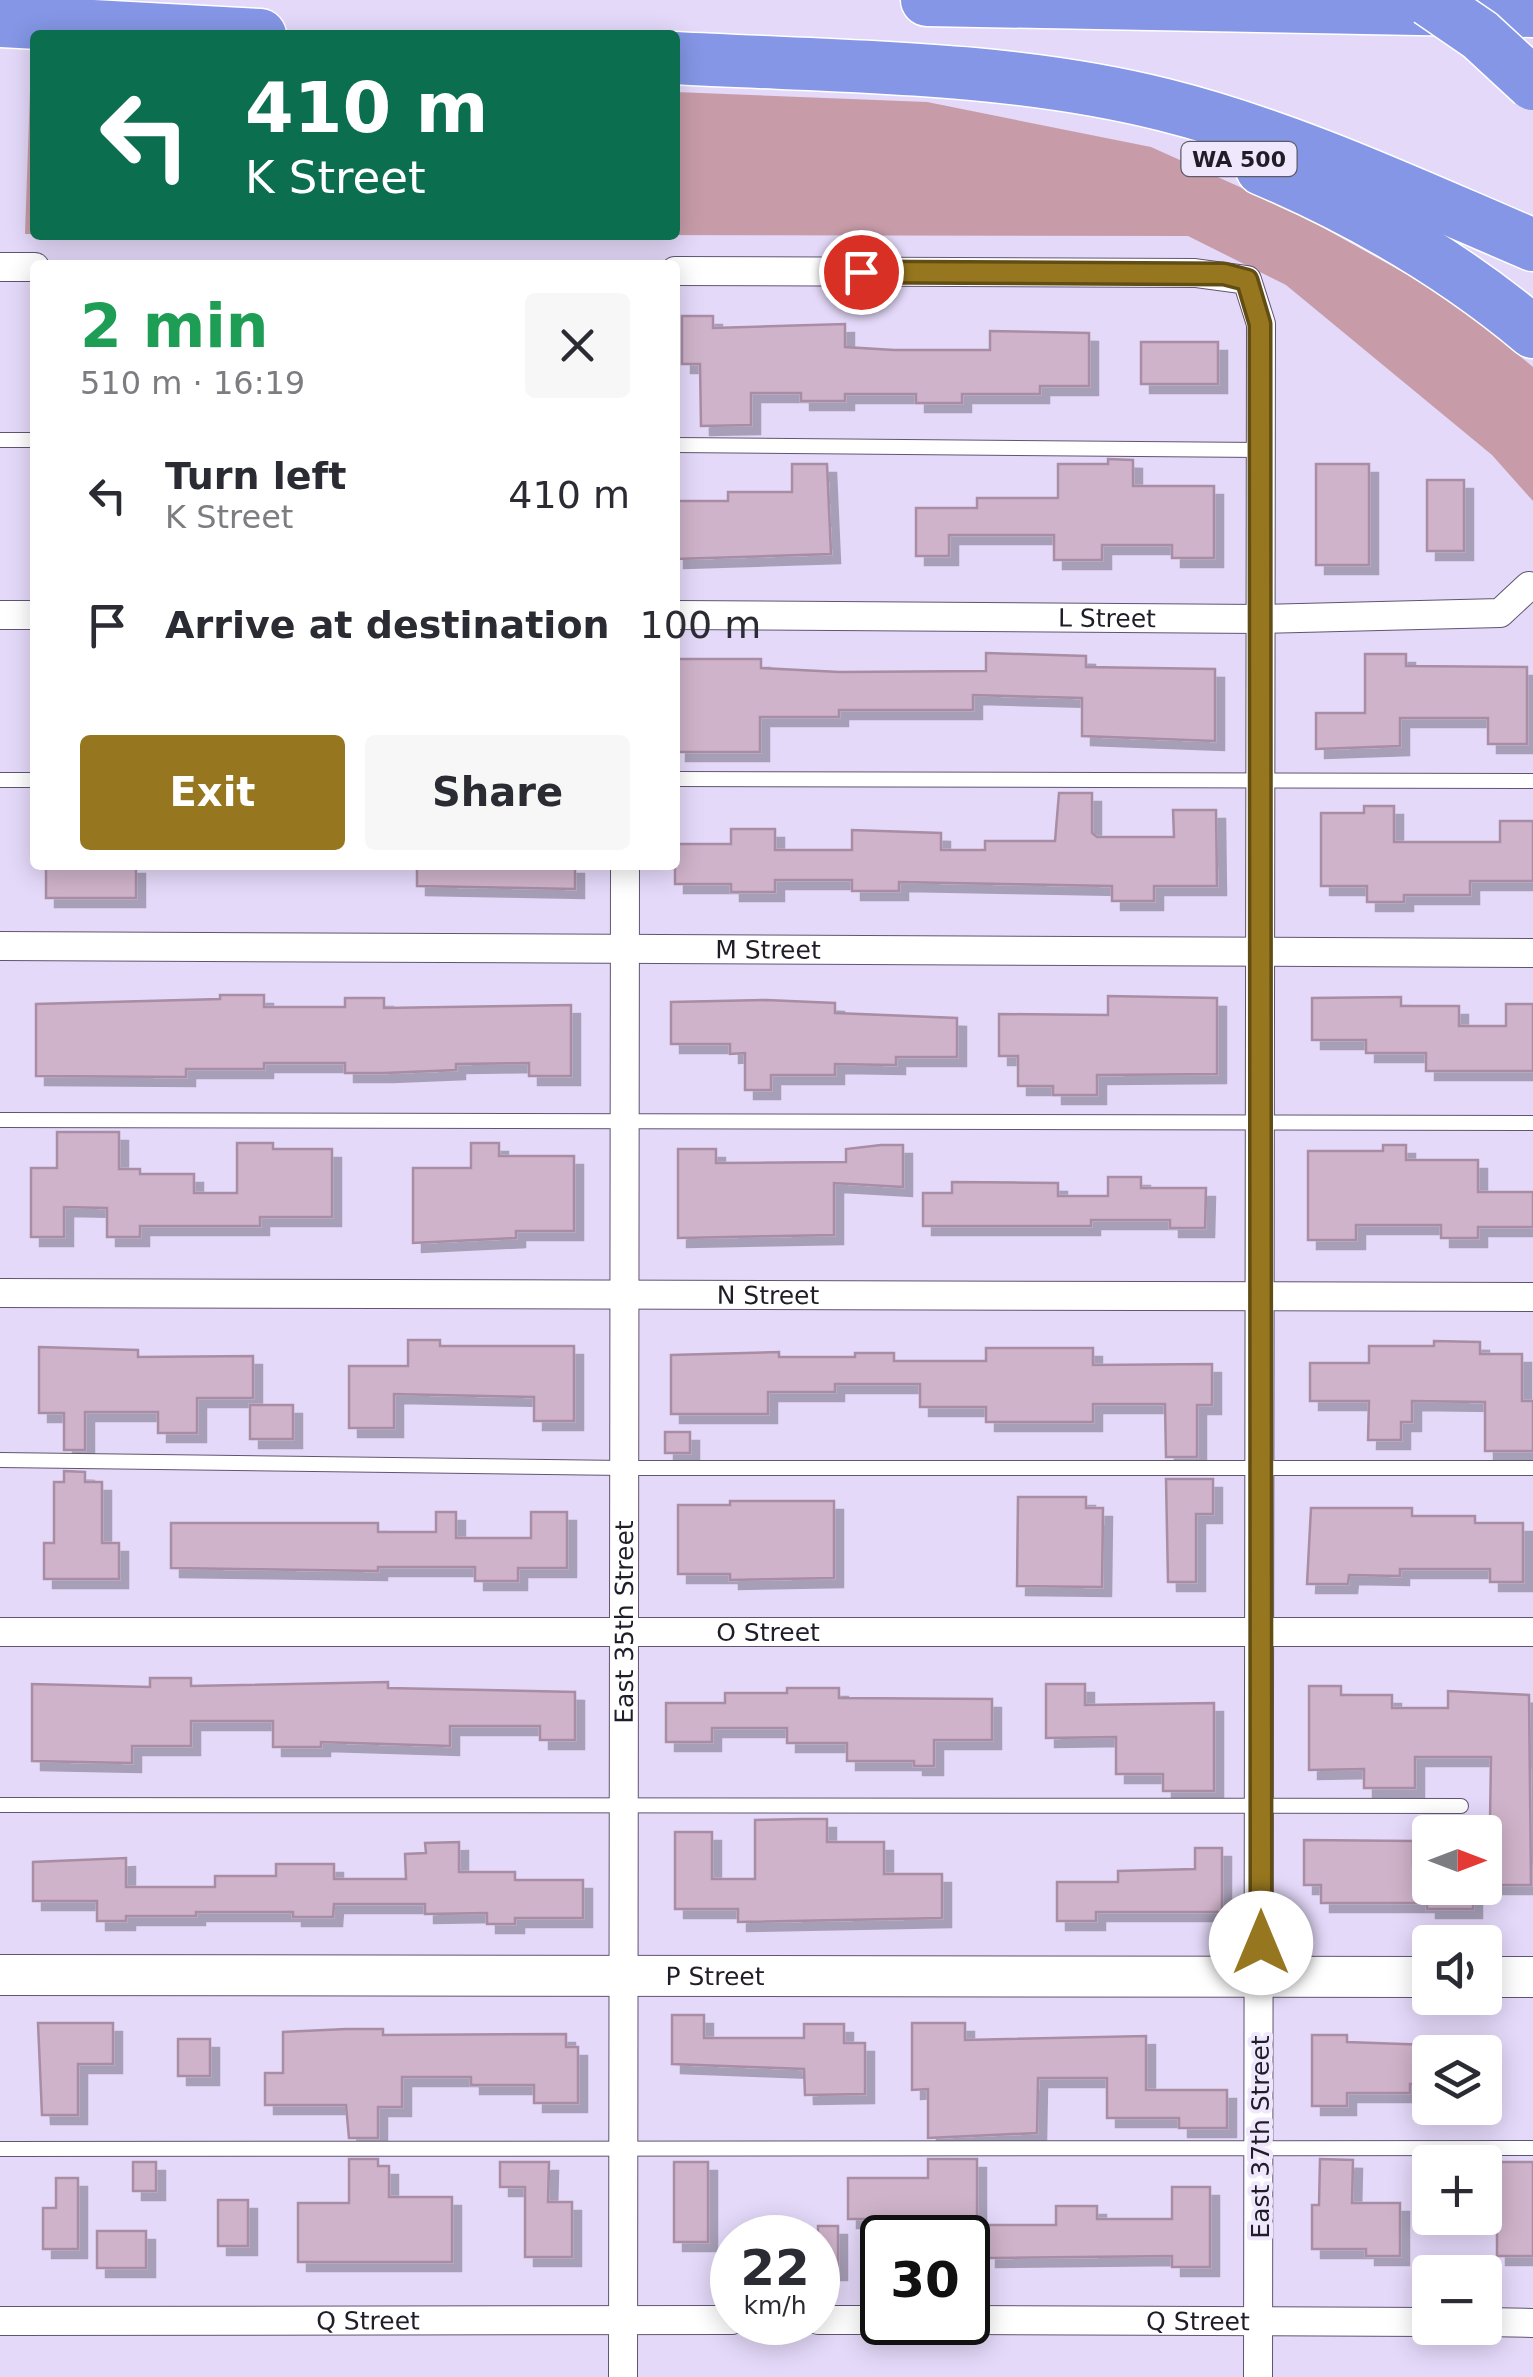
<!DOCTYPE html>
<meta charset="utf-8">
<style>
body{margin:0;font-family:"DejaVu Sans",sans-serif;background:#f7f7f7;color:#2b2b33;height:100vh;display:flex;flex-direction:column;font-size:38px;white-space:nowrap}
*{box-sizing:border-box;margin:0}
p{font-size:32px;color:#7c7c81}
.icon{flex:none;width:55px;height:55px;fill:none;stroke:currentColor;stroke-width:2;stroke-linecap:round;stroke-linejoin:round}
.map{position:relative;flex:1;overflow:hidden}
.details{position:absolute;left:30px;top:260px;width:650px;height:610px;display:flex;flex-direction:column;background:#fff;border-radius:10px;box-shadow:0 5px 25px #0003}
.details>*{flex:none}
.top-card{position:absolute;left:30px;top:30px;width:650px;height:210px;border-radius:10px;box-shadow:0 5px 25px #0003;background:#0b6e4f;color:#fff;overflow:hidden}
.needle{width:65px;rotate:90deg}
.tools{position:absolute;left:1412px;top:1815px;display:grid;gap:20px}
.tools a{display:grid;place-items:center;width:90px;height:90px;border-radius:10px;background:#fff;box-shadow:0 5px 25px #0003;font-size:50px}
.speed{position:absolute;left:710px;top:2215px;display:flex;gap:20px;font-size:50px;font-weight:700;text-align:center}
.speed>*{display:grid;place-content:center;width:130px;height:130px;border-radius:50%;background:#fff;box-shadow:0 5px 25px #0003;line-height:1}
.speed small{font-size:25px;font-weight:400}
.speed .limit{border:5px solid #111;border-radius:15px;background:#fff;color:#111}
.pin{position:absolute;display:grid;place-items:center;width:85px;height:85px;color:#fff;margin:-42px;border:5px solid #fff;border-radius:50%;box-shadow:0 2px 10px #0007}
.me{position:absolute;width:110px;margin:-55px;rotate:0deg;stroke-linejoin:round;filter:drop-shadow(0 0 8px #0008)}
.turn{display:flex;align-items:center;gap:35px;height:210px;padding:0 50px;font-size:45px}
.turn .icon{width:130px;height:130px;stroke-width:2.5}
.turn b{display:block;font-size:70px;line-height:85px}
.round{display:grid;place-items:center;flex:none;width:105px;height:105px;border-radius:10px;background:#f7f7f7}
.head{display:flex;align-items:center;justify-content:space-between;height:170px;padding:0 50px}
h1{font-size:60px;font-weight:800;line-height:75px;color:#1e9e55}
.cta{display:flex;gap:20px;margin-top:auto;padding:20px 50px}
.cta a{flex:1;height:115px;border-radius:10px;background:#96761f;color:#fff;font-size:40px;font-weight:800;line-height:115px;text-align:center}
.cta a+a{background:#f7f7f7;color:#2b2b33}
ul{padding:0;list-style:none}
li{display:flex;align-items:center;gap:30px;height:130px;padding:0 50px}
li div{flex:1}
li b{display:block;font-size:38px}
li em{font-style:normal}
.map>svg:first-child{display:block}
</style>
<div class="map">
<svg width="1533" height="2377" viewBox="0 0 1533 2377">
<defs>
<filter id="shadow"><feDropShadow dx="9" dy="9" stdDeviation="0" flood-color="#0004"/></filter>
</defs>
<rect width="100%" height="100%" fill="#e4d9f9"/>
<g fill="#c79ca8">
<path d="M 31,62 L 35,62 L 35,234 L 25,234 Z"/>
<path d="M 675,92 L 927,102 L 1151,147 L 1295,212 L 1453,300 L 1533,367 L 1533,501 L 1492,455 L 1286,285 L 1188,236 L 629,235 L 675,235 Z"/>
</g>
<g fill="#cfb3ca" stroke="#a88da4" stroke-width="2.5" filter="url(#shadow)">
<path d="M 682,316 L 713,316 L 713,328 L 845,324 L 845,347 L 894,350 L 990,350 L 990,331 L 1089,333 L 1089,386 L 1040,386 L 1040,394 L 962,394 L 962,403 L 916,403 L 916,394 L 845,394 L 845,401 L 801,401 L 801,393 L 751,393 L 751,425 L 701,426 L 700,364 L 682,364 Z"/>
<rect x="1141" y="342" width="77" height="42"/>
<path d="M 1108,459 L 1133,460 L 1133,486 L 1214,486 L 1214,558 L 1172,558 L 1172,545 L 1102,545 L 1102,560 L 1054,560 L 1054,535 L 949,535 L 949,556 L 916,556 L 916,508 L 977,508 L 977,498 L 1058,498 L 1058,464 L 1108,464 Z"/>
<path d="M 792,464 L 827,464 L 831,554 L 675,559 L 675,501 L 728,501 L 728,492 L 792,492 Z"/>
<rect x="1316" y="464" width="53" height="101"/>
<rect x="1427" y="480" width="37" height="71"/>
<path d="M 986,653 L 1086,656 L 1086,667 L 1215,669 L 1215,741 L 1082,736 L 1082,698 L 973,695 L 973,710 L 839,710 L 839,717 L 760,717 L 760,752 L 677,752 L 678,659 L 761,659 L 761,668 L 839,672 L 986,671 Z"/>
<path d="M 1365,654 L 1406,654 L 1406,666 L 1527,667 L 1527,744 L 1488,744 L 1488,718 L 1400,718 L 1400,746 L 1316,749 L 1316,713 L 1365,713 Z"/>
<path d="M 1059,793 L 1092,793 L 1092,833 L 1097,837 L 1174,837 L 1173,810 L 1216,810 L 1217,886 L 1154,886 L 1154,901 L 1112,901 L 1112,886 L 899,882 L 899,891 L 852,891 L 852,880 L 775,880 L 775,892 L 731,892 L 731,884 L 675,884 L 675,844 L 731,844 L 731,829 L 775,829 L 775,850 L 852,850 L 852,830 L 941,833 L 941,850 L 985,850 L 985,841 L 1055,841 Z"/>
<path d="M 1364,806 L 1394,806 L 1394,842 L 1500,842 L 1500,821 L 1533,821 L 1533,881 L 1470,881 L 1470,895 L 1404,895 L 1404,902 L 1367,902 L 1367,886 L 1321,886 L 1321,813 L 1364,813 Z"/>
<rect x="46" y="865" width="90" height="33"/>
<path d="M 417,865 L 575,865 L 575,889 L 417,886 Z"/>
<path d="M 220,995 L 264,995 L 264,1007 L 345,1007 L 345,998 L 384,998 L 384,1008 L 571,1005 L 571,1076 L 529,1076 L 529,1063 L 456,1064 L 456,1070 L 384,1073 L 345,1073 L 345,1063 L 264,1063 L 264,1069 L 186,1069 L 186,1077 L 36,1076 L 36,1004 L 220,999 Z"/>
<path d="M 1108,996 L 1217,998 L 1217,1074 L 1097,1075 L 1097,1095 L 1053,1095 L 1053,1086 L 1018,1086 L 1018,1056 L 999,1056 L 999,1014 L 1108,1015 Z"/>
<path d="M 1401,997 L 1401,1006 L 1459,1006 L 1459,1026 L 1506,1026 L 1506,1004 L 1533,1004 L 1533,1071 L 1426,1071 L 1426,1053 L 1366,1053 L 1366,1040 L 1312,1040 L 1312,998 Z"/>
<path d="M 766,1000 L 835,1003 L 835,1013 L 957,1018 L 957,1057 L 896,1057 L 896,1065 L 835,1064 L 835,1075 L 771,1075 L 771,1090 L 745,1090 L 745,1053 L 730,1054 L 730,1044 L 671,1044 L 671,1002 Z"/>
<path d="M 57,1132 L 119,1132 L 119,1169 L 140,1169 L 140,1174 L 194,1174 L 194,1193 L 237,1193 L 237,1143 L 273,1143 L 273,1149 L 332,1149 L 332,1217 L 260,1217 L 260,1226 L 140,1226 L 140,1237 L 107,1237 L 107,1208 L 64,1207 L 64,1237 L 31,1237 L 31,1168 L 57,1168 Z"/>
<path d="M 471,1143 L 499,1143 L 499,1156 L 574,1156 L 574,1231 L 516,1231 L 516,1238 L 413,1243 L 413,1168 L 471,1168 Z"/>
<path d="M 881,1145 L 903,1145 L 903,1187 L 834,1183 L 834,1235 L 678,1238 L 678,1149 L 716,1149 L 716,1163 L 846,1162 L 846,1149 Z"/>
<path d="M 1383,1145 L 1406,1145 L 1406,1160 L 1478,1160 L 1478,1192 L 1533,1192 L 1533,1227 L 1478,1227 L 1478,1238 L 1441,1238 L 1441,1225 L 1356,1225 L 1356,1240 L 1308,1240 L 1308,1151 L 1383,1151 Z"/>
<path d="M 1108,1177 L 1141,1177 L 1141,1188 L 1206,1188 L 1205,1228 L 1170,1228 L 1170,1220 L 1091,1220 L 1091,1226 L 923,1226 L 923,1193 L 952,1193 L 952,1182 L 1058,1183 L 1058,1196 L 1108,1196 Z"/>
<path d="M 408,1340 L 440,1340 L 440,1346 L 574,1346 L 574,1421 L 534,1421 L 534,1397 L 394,1394 L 394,1428 L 349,1428 L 349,1366 L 408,1366 Z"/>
<path d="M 1434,1341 L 1480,1342 L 1480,1354 L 1522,1354 L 1522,1401 L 1533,1401 L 1533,1451 L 1485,1451 L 1485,1402 L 1412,1401 L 1412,1422 L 1401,1422 L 1401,1440 L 1368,1440 L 1369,1401 L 1310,1401 L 1310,1363 L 1369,1363 L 1369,1346 L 1434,1346 Z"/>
<path d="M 39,1347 L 138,1350 L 138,1357 L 253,1356 L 253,1398 L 197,1398 L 197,1433 L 158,1433 L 158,1412 L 85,1412 L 85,1450 L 64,1450 L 64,1413 L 39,1413 Z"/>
<path d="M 986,1348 L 1093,1348 L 1093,1365 L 1212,1364 L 1212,1405 L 1197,1405 L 1197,1457 L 1166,1457 L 1165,1404 L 1093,1404 L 1093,1422 L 986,1422 L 986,1407 L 920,1407 L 920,1384 L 835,1384 L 835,1392 L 768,1392 L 768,1414 L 671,1414 L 671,1355 L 779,1352 L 779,1357 L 855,1357 L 855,1353 L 894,1353 L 894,1361 L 986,1361 Z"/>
<rect x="250" y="1405" width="43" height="34"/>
<rect x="665" y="1432" width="25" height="21"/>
<path d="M 64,1471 L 85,1472 L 85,1482 L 102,1482 L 102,1543 L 119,1543 L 119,1579 L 44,1579 L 44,1543 L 54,1543 L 54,1482 L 64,1482 Z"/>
<path d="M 1166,1479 L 1213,1479 L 1213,1514 L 1196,1514 L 1196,1582 L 1168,1582 Z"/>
<path d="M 1018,1497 L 1086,1497 L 1086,1508 L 1103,1508 L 1102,1587 L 1017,1586 Z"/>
<path d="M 730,1501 L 834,1501 L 834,1578 L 730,1580 L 730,1574 L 678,1574 L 678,1505 L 730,1505 Z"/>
<path d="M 1311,1508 L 1412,1508 L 1412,1516 L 1475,1516 L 1475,1523 L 1523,1523 L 1523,1582 L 1490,1582 L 1490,1569 L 1400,1569 L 1400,1576 L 1349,1575 L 1348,1584 L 1307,1584 Z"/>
<path d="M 436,1512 L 456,1512 L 456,1538 L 531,1538 L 531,1512 L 567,1512 L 567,1568 L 518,1568 L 518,1581 L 475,1581 L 475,1567 L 378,1567 L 378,1571 L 171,1568 L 171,1523 L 378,1523 L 378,1532 L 436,1532 Z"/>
<path d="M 150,1678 L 191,1678 L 191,1686 L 388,1682 L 388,1688 L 575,1692 L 575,1740 L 540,1740 L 540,1726 L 450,1726 L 450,1746 L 321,1742 L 321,1747 L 273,1747 L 273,1721 L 191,1721 L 191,1746 L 132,1746 L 132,1763 L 32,1761 L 32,1684 L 150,1687 Z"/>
<path d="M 1046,1684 L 1085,1684 L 1085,1705 L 1214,1703 L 1214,1791 L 1163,1791 L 1163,1774 L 1116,1774 L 1116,1737 L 1046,1738 Z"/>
<path d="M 1309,1686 L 1341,1686 L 1341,1695 L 1392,1695 L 1392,1708 L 1448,1708 L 1448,1691 L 1529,1695 L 1531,1885 L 1489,1885 L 1491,1757 L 1415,1757 L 1415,1788 L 1364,1788 L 1364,1769 L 1309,1770 Z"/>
<path d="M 787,1688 L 839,1688 L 839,1698 L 992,1699 L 992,1740 L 934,1740 L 934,1766 L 914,1766 L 914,1761 L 847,1761 L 847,1743 L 787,1743 L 787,1728 L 712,1728 L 712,1742 L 666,1742 L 666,1703 L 725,1703 L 725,1693 L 787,1693 Z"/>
<path d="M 802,1819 L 827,1819 L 827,1842 L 884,1842 L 884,1874 L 942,1874 L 942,1918 L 738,1922 L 738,1909 L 675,1909 L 675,1832 L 712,1832 L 712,1879 L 755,1879 L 755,1820 Z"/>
<path d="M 1304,1840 L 1413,1841 L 1413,1866 L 1430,1866 L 1430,1888 L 1473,1888 L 1473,1909 L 1427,1909 L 1427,1903 L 1321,1903 L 1321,1885 L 1304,1885 Z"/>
<path d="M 459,1842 L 459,1872 L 515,1872 L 515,1880 L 583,1880 L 583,1918 L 515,1918 L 515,1924 L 487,1924 L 487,1913 L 425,1914 L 425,1904 L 334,1904 L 333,1917 L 293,1917 L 293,1912 L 196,1912 L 196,1916 L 126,1916 L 126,1921 L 97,1921 L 97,1901 L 33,1901 L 33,1862 L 126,1858 L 126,1887 L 215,1887 L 215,1876 L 276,1876 L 276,1864 L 334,1864 L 334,1879 L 406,1879 L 405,1854 L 426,1853 L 425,1843 Z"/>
<path d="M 1195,1848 L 1222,1848 L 1222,1912 L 1096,1912 L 1096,1921 L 1057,1921 L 1057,1882 L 1118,1882 L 1118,1871 L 1195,1869 Z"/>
<path d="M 672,2015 L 704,2015 L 704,2038 L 804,2038 L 804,2024 L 844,2024 L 844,2043 L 865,2043 L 865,2094 L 805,2095 L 804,2069 L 672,2064 Z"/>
<path d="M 38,2023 L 113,2023 L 113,2064 L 78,2064 L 78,2115 L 42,2115 Z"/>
<path d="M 912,2023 L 965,2023 L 965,2040 L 1146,2036 L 1146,2090 L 1227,2090 L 1227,2128 L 1179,2128 L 1179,2118 L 1107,2118 L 1107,2078 L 1038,2078 L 1037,2133 L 928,2138 L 928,2089 L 912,2090 Z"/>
<path d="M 346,2029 L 383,2029 L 383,2035 L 566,2034 L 566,2047 L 578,2047 L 578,2103 L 534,2103 L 534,2085 L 471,2085 L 471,2077 L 402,2077 L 402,2107 L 378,2107 L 378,2138 L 349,2138 L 346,2105 L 265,2105 L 265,2073 L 283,2073 L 283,2032 Z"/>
<path d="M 1312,2035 L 1347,2035 L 1347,2042 L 1430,2045 L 1430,2084 L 1410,2084 L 1410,2093 L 1347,2093 L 1347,2106 L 1312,2106 Z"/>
<rect x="178" y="2039" width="32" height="37"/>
<path d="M 349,2159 L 378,2159 L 378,2166 L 389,2166 L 389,2197 L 452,2197 L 452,2262 L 298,2262 L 298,2203 L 349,2203 Z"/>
<path d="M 928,2159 L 977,2159 L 977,2238 L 925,2238 L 926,2219 L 848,2219 L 848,2178 L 928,2178 Z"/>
<path d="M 1320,2159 L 1353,2160 L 1352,2203 L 1400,2203 L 1400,2256 L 1366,2256 L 1366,2249 L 1312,2249 L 1312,2205 L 1319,2205 Z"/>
<rect x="133" y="2162" width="23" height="29"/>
<path d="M 500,2162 L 549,2162 L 548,2202 L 572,2202 L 572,2257 L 525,2257 L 525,2187 L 500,2187 Z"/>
<rect x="674" y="2162" width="34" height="80"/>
<rect x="1497" y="2162" width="36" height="94"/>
<path d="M 56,2178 L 78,2178 L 78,2249 L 43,2249 L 43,2208 L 56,2208 Z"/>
<path d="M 1172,2187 L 1210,2187 L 1210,2267 L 1172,2267 L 1172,2256 L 987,2258 L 987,2225 L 1056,2225 L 1056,2206 L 1097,2206 L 1097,2219 L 1172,2219 Z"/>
<rect x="218" y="2200" width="30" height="46"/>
<rect x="818" y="2226" width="20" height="45"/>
<rect x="97" y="2231" width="49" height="37"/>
</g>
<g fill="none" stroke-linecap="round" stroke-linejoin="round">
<g stroke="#605571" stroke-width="16">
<g id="lane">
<path d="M 0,440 L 35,440"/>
<path d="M 675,445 L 1261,450"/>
<path d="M 675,779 L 1533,781"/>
<path d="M 0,780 L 35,780"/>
<path d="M 0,1120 L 1533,1123"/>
<path d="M 0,1460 L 623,1468 L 1533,1468"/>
<path d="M 0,1805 L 1461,1806"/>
<path d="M 0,2149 L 1533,2148"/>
</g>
</g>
<g stroke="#605571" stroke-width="30">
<g id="street">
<path d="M 0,267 L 35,267"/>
<path d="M 675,271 L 1195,273 L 1247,280 L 1261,324 L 1258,2377"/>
<path d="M 0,615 L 35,615"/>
<path id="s1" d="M 675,615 L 1261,619 L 1500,613 L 1529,586"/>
<path id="s2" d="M 0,946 L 1533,953"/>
<path id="s3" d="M 0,1293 L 1533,1297"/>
<path id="s4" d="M 0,1632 L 1533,1632"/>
<path d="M 818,2320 L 882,2320"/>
<path id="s5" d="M 968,2320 L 1430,2322"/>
<path id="s6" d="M 0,2321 L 732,2320"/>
<path d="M 1485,2322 L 1533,2323"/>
<path id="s7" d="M 623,2377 L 625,865"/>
</g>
</g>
<g stroke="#605571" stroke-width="42">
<g id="secondary">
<path id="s8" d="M 0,1975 L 1430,1977"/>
<path d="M 1485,1977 L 1533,1977"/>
</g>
</g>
<g stroke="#fff" stroke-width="55">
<g id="highway">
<path d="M 927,0 L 1533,11"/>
<path d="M 0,21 L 260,35"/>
<path d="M 675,58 C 837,67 1006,65 1165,105 C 1292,137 1413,194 1533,245"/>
<path d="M 1262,169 C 1358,210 1452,264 1533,332"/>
</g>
</g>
<use href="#lane" stroke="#fff" stroke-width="14"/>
<use href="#street" stroke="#fff" stroke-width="28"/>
<use href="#secondary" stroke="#fff" stroke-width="40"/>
<use href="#highway" stroke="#8496e5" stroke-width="52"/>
<g stroke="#fff" stroke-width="55" stroke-linecap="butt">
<path id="highway-bridge" d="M 1429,0 L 1480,35 L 1533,84"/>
</g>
<use href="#highway-bridge" stroke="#8496e5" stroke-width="52"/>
</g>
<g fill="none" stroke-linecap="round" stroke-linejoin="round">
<g stroke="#624d14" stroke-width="25">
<path id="route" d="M 861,272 L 1224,274 L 1247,280 L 1260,324 L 1261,1943"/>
</g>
<use href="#route" stroke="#96761f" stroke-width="18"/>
</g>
<g text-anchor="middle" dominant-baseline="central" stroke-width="8" stroke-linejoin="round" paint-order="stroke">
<rect fill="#efe8fc" stroke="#5f5a68" stroke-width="2.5" x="1181.5" y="142" width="115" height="34" rx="8"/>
<g font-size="22" font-weight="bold" fill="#211d28">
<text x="1239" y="159">WA 500</text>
</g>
<g font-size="25" fill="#211d28" stroke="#efe8fc">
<text stroke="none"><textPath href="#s1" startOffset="432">L Street</textPath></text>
<text stroke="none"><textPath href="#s2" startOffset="768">M Street</textPath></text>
<text stroke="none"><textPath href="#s3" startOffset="768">N Street</textPath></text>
<text stroke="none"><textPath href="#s7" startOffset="755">East 35th Street</textPath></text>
<text stroke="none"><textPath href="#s4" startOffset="768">O Street</textPath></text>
<text stroke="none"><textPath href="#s8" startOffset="715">P Street</textPath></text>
<text transform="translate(1260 2137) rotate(-90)">East 37th Street</text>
<text stroke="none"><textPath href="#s5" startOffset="230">Q Street</textPath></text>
<text stroke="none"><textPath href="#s6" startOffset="368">Q Street</textPath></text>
</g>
</g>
</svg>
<div class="tools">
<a><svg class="needle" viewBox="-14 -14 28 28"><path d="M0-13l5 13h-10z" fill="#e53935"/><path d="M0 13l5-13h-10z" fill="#7c7c81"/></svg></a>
<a><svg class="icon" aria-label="sound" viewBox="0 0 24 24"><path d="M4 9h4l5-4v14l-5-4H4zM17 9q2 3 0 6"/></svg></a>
<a><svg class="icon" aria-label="layers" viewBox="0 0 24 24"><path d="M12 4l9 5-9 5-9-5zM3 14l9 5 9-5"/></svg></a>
<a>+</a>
<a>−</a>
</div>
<div class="speed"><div>22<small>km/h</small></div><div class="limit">30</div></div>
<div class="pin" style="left:861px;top:272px;background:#d93025"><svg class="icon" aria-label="arrive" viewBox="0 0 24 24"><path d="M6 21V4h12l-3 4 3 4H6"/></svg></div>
<svg class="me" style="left:1261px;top:1943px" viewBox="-20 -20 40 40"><circle r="19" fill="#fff"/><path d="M0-13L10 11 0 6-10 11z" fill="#96761f"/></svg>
<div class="top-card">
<div class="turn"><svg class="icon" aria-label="left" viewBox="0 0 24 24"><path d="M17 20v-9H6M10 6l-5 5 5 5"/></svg><div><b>410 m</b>K Street</div></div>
</div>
<section class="details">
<div class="head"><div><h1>2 min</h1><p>510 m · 16:19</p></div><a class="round"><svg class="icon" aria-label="close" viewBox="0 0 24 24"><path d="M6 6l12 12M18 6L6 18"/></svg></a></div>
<ul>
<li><svg class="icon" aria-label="left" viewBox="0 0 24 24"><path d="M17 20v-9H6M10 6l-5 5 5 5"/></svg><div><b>Turn left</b><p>K Street</p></div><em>410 m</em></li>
<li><svg class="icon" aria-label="arrive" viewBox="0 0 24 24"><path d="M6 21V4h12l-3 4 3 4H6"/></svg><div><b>Arrive at destination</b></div><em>100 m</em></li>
</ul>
<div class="cta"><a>Exit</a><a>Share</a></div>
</section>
</div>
